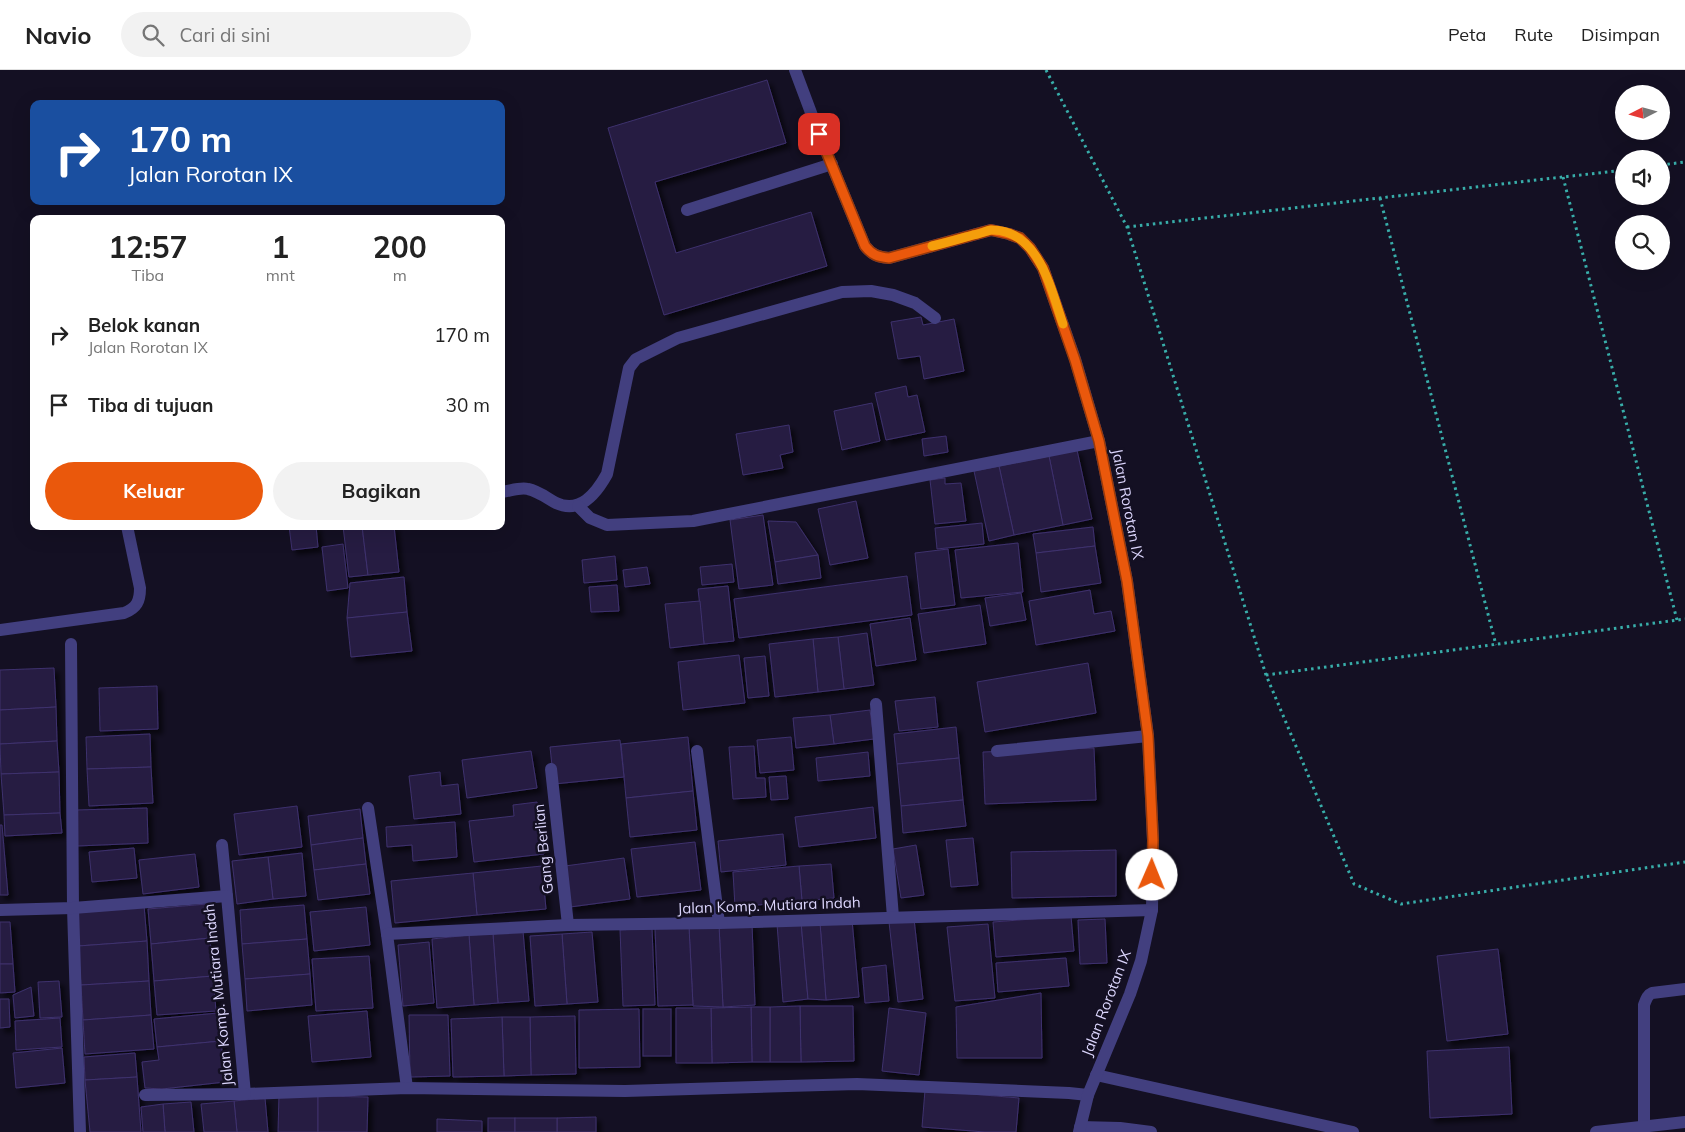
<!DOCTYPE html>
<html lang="id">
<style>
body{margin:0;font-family:Mulish,sans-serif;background:#f2f2f2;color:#222;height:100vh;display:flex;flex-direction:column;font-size:19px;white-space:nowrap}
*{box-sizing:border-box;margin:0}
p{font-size:16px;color:#767676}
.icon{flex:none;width:28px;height:28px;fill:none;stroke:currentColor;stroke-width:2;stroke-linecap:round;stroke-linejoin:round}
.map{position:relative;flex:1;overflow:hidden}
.details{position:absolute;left:30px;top:145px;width:475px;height:315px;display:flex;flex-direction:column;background:#fff;border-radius:10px;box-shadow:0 5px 20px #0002}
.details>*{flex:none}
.hud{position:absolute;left:30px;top:30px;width:475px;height:105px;border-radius:10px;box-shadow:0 5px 20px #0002;background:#1a4fa0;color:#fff;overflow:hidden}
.needle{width:32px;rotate:264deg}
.controls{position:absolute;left:1615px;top:15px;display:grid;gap:10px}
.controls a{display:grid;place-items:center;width:55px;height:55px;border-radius:50%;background:#fff;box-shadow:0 5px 20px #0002;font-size:25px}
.pin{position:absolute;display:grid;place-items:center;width:42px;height:42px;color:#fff;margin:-21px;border-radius:10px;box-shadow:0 2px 8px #0006}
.me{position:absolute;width:55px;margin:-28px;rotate:1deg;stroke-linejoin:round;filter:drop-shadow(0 0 4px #0008)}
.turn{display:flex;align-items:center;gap:18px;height:105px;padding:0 15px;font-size:22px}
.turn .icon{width:65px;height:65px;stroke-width:2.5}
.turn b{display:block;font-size:35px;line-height:42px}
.eta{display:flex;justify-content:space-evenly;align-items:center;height:85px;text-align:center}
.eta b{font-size:30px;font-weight:700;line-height:35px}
.cta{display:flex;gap:10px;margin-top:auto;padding:10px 15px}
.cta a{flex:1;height:58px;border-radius:30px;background:#ea580c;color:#fff;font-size:20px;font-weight:700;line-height:58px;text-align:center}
.cta a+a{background:#f2f2f2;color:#222}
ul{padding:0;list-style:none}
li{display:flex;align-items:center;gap:15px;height:70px;padding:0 15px}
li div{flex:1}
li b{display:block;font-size:19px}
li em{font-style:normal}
header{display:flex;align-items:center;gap:30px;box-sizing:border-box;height:70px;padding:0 25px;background:#fff;border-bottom:1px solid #e0e0e0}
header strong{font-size:24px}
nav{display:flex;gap:28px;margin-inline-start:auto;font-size:18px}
.search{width:350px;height:45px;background:#f2f2f2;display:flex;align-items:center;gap:12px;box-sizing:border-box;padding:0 18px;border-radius:28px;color:#767676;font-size:19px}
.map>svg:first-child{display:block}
</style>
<header>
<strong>Navio</strong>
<div class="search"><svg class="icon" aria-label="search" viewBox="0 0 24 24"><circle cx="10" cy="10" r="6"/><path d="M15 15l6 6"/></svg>Cari di sini</div>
<nav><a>Peta</a><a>Rute</a><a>Disimpan</a></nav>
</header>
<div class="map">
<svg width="1685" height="1062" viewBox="0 0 1685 1062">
<defs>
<filter id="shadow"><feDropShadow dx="4.5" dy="4.5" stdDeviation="2.5" flood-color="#0009"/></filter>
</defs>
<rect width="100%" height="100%" fill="#141023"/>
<g fill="#261d43" stroke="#3e316d" filter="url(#shadow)">
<path d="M 767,10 L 786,73 L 655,112 L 676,183 L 811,142 L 827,196 L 664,245 L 608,58 Z"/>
<path d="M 921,247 L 923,255 L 954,249 L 964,301 L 924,309 L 920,286 L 898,289 L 891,252 Z"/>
<path d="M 906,316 L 908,327 L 917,325 L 925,362 L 886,370 L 875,323 Z"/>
<path d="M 872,333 L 880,371 L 842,380 L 834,341 Z"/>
<path d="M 789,355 L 793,382 L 780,385 L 783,398 L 743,405 L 736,364 Z"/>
<path d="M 946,366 L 948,382 L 924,386 L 922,369 Z"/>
<path d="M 1077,380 L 1092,449 L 1063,455 L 1049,386 Z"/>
<path d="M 1049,386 L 1063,455 L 1014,465 L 999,396 Z"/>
<path d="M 999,396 L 1014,465 L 989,471 L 974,401 Z"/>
<path d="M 945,408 L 945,414 L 961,413 L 966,451 L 935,454 L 930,410 Z"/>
<path d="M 856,431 L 868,488 L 830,495 L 818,439 Z"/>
<path d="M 763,445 L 773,515 L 739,519 L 730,450 Z"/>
<path d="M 768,451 L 796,452 L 818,485 L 775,492 Z"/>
<path d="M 982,453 L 984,474 L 937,479 L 935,458 Z"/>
<path d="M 289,456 L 316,456 L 318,477 L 292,480 Z"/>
<path d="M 343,456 L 362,456 L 368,505 L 349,507 Z"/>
<path d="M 362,456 L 394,456 L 399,502 L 368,505 Z"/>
<path d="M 1093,457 L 1095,476 L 1036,483 L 1033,464 Z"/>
<path d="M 1018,473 L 1023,522 L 961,528 L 955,480 Z"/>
<path d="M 343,474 L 348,518 L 327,521 L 322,477 Z"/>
<path d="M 1095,476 L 1101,513 L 1041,522 L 1036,483 Z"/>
<path d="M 948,479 L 955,535 L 921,539 L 915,483 Z"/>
<path d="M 818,485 L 821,508 L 778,514 L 775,492 Z"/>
<path d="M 615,486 L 617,510 L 584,513 L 582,490 Z"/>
<path d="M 732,494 L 734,512 L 702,515 L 700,497 Z"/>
<path d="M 647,497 L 650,514 L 625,517 L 623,500 Z"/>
<path d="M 907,506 L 912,545 L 739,568 L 734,529 Z"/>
<path d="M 404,507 L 407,542 L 347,548 L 350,513 Z"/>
<path d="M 617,515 L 619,541 L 591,542 L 589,517 Z"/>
<path d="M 728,516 L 734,571 L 704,574 L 698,519 Z"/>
<path d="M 1090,520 L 1094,544 L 1111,541 L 1115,561 L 1036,575 L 1029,531 Z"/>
<path d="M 1021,523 L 1026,550 L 990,556 L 985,528 Z"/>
<path d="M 700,531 L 704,574 L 670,578 L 665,534 Z"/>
<path d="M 980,535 L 986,574 L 924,583 L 918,544 Z"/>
<path d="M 407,542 L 412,581 L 351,587 L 347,548 Z"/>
<path d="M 910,548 L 916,590 L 876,596 L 870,554 Z"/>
<path d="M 867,563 L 874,615 L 844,619 L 838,567 Z"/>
<path d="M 838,567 L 844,619 L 818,622 L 813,569 Z"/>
<path d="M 813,569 L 818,622 L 775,627 L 769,574 Z"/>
<path d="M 739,585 L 745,633 L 683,640 L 678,592 Z"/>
<path d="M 765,586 L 769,626 L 748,628 L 744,588 Z"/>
<path d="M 1088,593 L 1096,643 L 985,662 L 977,612 Z"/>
<path d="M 54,598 L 56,637 L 0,640 L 0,600 Z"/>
<path d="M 157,616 L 158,659 L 100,661 L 99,618 Z"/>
<path d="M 935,627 L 938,657 L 899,661 L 895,631 Z"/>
<path d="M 56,637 L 57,671 L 0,674 L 0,640 Z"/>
<path d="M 870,640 L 874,669 L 834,674 L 830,645 Z"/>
<path d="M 830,645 L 834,674 L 796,678 L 793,648 Z"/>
<path d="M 956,657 L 959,688 L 897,694 L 894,664 Z"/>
<path d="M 150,664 L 151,697 L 87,699 L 86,667 Z"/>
<path d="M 688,667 L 693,721 L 626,728 L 621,674 Z"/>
<path d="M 791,667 L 794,700 L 760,703 L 757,670 Z"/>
<path d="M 620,670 L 624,707 L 554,714 L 550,677 Z"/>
<path d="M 57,671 L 59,702 L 1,704 L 0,674 Z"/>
<path d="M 754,676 L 756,708 L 765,708 L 766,727 L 733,729 L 729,677 Z"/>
<path d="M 1094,678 L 1096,730 L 985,734 L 983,682 Z"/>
<path d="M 531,681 L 537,718 L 467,728 L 462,690 Z"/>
<path d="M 868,682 L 870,706 L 818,711 L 816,688 Z"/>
<path d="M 959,688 L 963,730 L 901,736 L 897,694 Z"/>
<path d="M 151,697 L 153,733 L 89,736 L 87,699 Z"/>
<path d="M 59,702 L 60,743 L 4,745 L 1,704 Z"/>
<path d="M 440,702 L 441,716 L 458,714 L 461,744 L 414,749 L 409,706 Z"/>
<path d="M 786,706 L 788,729 L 771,730 L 769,707 Z"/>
<path d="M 693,721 L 697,760 L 630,767 L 626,728 Z"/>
<path d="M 963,730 L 966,756 L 903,763 L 901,736 Z"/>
<path d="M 537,732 L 544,784 L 474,792 L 469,751 L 514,746 L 513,735 Z"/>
<path d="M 297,736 L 302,777 L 239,785 L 234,744 Z"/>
<path d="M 873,737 L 876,768 L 799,777 L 795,747 Z"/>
<path d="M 147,738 L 148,773 L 77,776 L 76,740 Z"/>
<path d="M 360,739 L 363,768 L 311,775 L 308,746 Z"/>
<path d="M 60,743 L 62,763 L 5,766 L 4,745 Z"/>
<path d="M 455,752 L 457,787 L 413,791 L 412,775 L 387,777 L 386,757 Z"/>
<path d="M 0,755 L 2,755 L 8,825 L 0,825 Z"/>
<path d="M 783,764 L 786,795 L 721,802 L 718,771 Z"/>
<path d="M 363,768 L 366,794 L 314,800 L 311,775 Z"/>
<path d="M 973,768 L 978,815 L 951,817 L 946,770 Z"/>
<path d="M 695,772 L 701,820 L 637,827 L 631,779 Z"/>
<path d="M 916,775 L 924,825 L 901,828 L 893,779 Z"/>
<path d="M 134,778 L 137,808 L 92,812 L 89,782 Z"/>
<path d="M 1116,780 L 1116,826 L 1012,828 L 1011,782 Z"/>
<path d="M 302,783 L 306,826 L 273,829 L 268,787 Z"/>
<path d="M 195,784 L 199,817 L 143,824 L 139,790 Z"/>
<path d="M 268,787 L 273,829 L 237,834 L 232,791 Z"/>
<path d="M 624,788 L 630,829 L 570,837 L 565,796 Z"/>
<path d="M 366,794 L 370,824 L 318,830 L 314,800 Z"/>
<path d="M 831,794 L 834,828 L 802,831 L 799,796 Z"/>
<path d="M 542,796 L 546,839 L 477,845 L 473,803 Z"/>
<path d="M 799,796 L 802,831 L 735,837 L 733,802 Z"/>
<path d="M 473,803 L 477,845 L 395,853 L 391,811 Z"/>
<path d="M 207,834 L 210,868 L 151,874 L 148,839 Z"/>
<path d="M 144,835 L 147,871 L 78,876 L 76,839 Z"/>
<path d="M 304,835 L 307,869 L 242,874 L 240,840 Z"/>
<path d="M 366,837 L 370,875 L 314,881 L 310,842 Z"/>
<path d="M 1071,846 L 1074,881 L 996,887 L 993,852 Z"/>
<path d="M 914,849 L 923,929 L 898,932 L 889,852 Z"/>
<path d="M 1105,849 L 1107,893 L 1080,894 L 1078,850 Z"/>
<path d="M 852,850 L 859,927 L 826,930 L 820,853 Z"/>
<path d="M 0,852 L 10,852 L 13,894 L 0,894 Z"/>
<path d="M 801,852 L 808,929 L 783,932 L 777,854 Z"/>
<path d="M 801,852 L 820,853 L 826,930 L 808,929 Z"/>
<path d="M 752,854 L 755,935 L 723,937 L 719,855 Z"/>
<path d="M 988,854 L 995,928 L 955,931 L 947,857 Z"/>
<path d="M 719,855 L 723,937 L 693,936 L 689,857 Z"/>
<path d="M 689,857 L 693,935 L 658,936 L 655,858 Z"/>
<path d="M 652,858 L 655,935 L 623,936 L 620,860 Z"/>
<path d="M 523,861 L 529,931 L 498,933 L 493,864 Z"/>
<path d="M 592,862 L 598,932 L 567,934 L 562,864 Z"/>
<path d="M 493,864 L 498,933 L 474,935 L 469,865 Z"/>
<path d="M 562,864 L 567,934 L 535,936 L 530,866 Z"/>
<path d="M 469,865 L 474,935 L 437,938 L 432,869 Z"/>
<path d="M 210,868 L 213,906 L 154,911 L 151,874 Z"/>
<path d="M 307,869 L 310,904 L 245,909 L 242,874 Z"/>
<path d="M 147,871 L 149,911 L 81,915 L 78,876 Z"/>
<path d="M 429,872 L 434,933 L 403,936 L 398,875 Z"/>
<path d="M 1498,879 L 1508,964 L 1447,971 L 1437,886 Z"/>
<path d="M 369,886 L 373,938 L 316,941 L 312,889 Z"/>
<path d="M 1066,888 L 1069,916 L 998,922 L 996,893 Z"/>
<path d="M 0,894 L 13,894 L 15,922 L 0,923 Z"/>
<path d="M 886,895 L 889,931 L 865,933 L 862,898 Z"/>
<path d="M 310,904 L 312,935 L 247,941 L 245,909 Z"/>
<path d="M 213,906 L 216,941 L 157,945 L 154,911 Z"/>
<path d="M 59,911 L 62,947 L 40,948 L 38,912 Z"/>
<path d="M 149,911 L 151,945 L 83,950 L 81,915 Z"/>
<path d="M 31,917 L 34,946 L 15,948 L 13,925 Z"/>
<path d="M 1041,923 L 1042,988 L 957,988 L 956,937 Z"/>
<path d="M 0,929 L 9,929 L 10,957 L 0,958 Z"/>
<path d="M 800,936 L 853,936 L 854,991 L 801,992 Z"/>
<path d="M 800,936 L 801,992 L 770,992 L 770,937 Z"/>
<path d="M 751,937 L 770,937 L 770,992 L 752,992 Z"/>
<path d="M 751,937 L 752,992 L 712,993 L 711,938 Z"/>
<path d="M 676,938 L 711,938 L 712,993 L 676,993 Z"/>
<path d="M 889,938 L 926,943 L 919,1005 L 882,1001 Z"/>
<path d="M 639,939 L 640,997 L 579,998 L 579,940 Z"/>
<rect x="643" y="939" width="28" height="47"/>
<path d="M 367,941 L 371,987 L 312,992 L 308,946 Z"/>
<path d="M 218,943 L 221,971 L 157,977 L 154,949 Z"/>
<path d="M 151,945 L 154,979 L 85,984 L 83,950 Z"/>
<path d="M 409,945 L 448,945 L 450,1006 L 410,1007 Z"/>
<path d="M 575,946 L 576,1004 L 531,1005 L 530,947 Z"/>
<path d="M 502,947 L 530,947 L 531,1005 L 504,1006 Z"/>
<path d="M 502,947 L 504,1006 L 453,1007 L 451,949 Z"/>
<path d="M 60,948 L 62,977 L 16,980 L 15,951 Z"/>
<path d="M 221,971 L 225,1012 L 162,1019 L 145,1018 L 142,992 L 159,990 L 157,977 Z"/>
<path d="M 1509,977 L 1512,1044 L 1430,1048 L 1427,981 Z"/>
<path d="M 62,978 L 65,1013 L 16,1018 L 13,983 Z"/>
<path d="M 135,983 L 137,1007 L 85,1010 L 84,987 Z"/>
<path d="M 137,1007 L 141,1062 L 90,1062 L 85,1010 Z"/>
<path d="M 925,1020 L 1019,1028 L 1016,1062 L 985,1062 L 922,1057 Z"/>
<path d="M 279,1025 L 318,1026 L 318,1062 L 278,1062 Z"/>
<path d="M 318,1026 L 368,1027 L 367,1062 L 318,1062 Z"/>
<path d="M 265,1028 L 268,1062 L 237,1062 L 234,1031 Z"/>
<path d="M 234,1031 L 237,1062 L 204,1062 L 201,1034 Z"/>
<path d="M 191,1032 L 194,1062 L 165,1062 L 163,1034 Z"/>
<path d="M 163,1034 L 165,1062 L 143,1062 L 141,1037 Z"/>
<path d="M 596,1047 L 596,1062 L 557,1062 L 557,1048 Z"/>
<rect x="488" y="1048" width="27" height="14"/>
<rect x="515" y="1048" width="42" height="14"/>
<path d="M 437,1049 L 482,1051 L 482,1062 L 437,1062 Z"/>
</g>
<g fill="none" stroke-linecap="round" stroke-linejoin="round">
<g stroke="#38ada9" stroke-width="3" stroke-dasharray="2.5 4" stroke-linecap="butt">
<path d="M 1046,0 L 1127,157 L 1266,605 L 1354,814 L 1401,834 L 1685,792"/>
<path d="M 1661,95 L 1685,92"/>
<path d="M 1563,107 L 1677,550"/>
<path d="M 1380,128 L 1496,575"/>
<path d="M 1127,157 L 1624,100"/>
<path d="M 1266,605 L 1685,549"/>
</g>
<g stroke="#423f7f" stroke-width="12">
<path d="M 997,681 L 1148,666"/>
<path d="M 1096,1005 L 1353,1062"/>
<path d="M 1080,1057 L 1120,1058 L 1151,1062"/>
<path d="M 1644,1057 L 1644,935 C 1646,930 1647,925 1652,923 L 1685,919"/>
<path d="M 1596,1062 L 1685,1052"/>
</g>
<g stroke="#423f7f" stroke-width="12">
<path d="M 687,140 L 832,94"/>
<path d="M 501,422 C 510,421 520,417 528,419 C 538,421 547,428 556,433 C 580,444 596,424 607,404 L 629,298 L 636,289 L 678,268 L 842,222 L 871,221 L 893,225 L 915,233 L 935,248"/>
<path d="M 578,436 L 590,448 L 607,455 L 693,451 L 1099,371"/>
<path d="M 0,560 L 124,543 C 137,538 140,531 140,518 L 127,456"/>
<path d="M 71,574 L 73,838 L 80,1062"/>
<path d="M 876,634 L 893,847"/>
<path d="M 697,681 L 719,853"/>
<path d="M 551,699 L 568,855"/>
<path d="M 368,738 L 387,864 L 407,1018"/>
<path d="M 222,775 L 227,826"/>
<path d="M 0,840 L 73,838 L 227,826 L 245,1024 L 407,1018 L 625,1021 L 857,1014 L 1069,1023 L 1088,1025"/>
<path d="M 387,864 L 568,855 L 719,853 L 1152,840"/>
<path d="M 145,1025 L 245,1024"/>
</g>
<path stroke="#423f7f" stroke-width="12" d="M 795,0 L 819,64 L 865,176 C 872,185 878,187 889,188 L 991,160 L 1009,164 L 1020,168 L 1030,178 L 1043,198 L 1075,289 L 1099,371 L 1127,511 L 1148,666 L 1153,770 L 1152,840 L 1141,891 L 1130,924 L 1088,1025 L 1079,1062"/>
</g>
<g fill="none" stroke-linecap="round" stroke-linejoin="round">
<g stroke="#983908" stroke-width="12">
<path id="route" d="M 819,64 L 865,176 C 872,185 878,187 889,188 L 991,160 L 1009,164 L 1020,168 L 1030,178 L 1043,198 L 1075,290 L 1099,371 L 1127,511 L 1148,666 L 1153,770 L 1152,805"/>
</g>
<use href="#route" stroke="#ea580c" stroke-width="9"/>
<path stroke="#f59e0b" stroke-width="9" d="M 932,176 C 946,173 959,169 973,165 C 979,164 986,161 991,160 C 1039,159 1051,220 1063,254"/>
</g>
<g text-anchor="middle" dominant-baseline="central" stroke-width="5" stroke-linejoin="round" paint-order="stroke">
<g font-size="15" fill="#dbd5fc" stroke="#141023">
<text transform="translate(1128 434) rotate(79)">Jalan Rorotan IX</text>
<text transform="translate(543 779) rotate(-96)">Gang Berlian</text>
<text transform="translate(769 835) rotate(-2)">Jalan Komp. Mutiara Indah</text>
<text transform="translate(218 925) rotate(-96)">Jalan Komp. Mutiara Indah</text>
<text transform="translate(1106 933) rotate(-69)">Jalan Rorotan IX</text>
</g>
</g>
</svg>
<div class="controls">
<a><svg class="needle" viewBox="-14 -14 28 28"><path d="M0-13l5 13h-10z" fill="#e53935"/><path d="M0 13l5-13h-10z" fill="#767676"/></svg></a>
<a><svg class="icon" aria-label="sound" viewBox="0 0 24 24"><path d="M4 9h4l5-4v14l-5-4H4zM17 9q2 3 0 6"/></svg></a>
<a><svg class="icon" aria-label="search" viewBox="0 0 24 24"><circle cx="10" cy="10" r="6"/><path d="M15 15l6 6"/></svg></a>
</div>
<div class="pin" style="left:819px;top:64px;background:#d93025"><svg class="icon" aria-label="arrive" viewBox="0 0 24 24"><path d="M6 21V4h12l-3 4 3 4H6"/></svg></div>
<svg class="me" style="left:1152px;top:805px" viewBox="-20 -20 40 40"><circle r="19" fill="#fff"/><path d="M0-13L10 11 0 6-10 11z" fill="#ea580c"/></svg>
<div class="hud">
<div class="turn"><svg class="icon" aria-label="right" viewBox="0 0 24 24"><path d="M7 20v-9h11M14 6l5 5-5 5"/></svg><div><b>170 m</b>Jalan Rorotan IX</div></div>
</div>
<section class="details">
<div class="eta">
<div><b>12:57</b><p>Tiba</p></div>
<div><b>1</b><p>mnt</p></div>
<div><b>200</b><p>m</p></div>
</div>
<ul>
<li><svg class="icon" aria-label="right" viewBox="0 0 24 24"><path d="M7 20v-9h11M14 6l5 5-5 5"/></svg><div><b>Belok kanan</b><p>Jalan Rorotan IX</p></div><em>170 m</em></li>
<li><svg class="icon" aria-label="arrive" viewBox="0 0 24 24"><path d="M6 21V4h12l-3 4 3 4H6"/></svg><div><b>Tiba di tujuan</b></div><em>30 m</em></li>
</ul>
<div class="cta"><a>Keluar</a><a>Bagikan</a></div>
</section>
</div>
